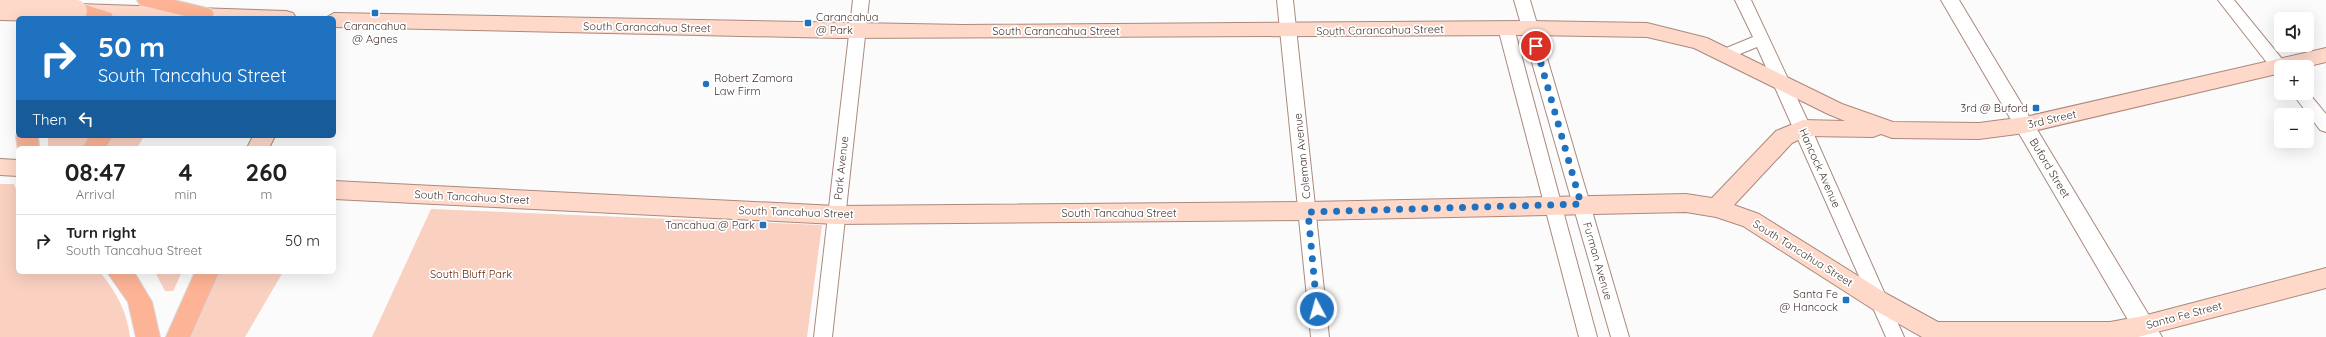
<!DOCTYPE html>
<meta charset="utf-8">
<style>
body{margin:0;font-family:Quicksand,sans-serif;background:#f6f6f6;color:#202124;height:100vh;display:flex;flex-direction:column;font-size:15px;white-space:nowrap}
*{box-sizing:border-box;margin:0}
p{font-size:13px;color:#757577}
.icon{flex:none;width:22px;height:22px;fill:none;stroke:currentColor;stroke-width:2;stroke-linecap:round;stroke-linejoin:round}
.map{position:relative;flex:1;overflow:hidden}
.panel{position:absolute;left:16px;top:146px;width:320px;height:128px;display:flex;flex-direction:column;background:#fff;border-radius:6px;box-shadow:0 4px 16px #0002}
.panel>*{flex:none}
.guide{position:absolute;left:16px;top:16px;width:320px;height:122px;border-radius:6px;box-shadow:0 4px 16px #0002;background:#1e72c0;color:#fff;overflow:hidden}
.controls{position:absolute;left:2274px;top:12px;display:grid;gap:8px}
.controls a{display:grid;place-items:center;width:40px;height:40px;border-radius:6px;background:#fff;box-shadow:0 4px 16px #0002;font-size:20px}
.pin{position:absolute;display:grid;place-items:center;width:34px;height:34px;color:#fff;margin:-17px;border:2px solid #fff;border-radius:50%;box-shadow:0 1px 4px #0007}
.me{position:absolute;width:44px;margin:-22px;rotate:354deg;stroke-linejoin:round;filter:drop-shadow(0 0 3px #0008)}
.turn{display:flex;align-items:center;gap:14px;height:84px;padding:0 16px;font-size:18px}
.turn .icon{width:52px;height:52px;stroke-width:2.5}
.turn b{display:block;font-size:28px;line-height:34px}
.then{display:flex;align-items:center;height:38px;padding:0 16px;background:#0003;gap:8px;font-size:15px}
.eta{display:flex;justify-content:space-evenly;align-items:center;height:68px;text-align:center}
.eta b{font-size:24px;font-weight:800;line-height:28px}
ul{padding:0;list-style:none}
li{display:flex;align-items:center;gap:12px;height:52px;padding:0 16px;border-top:1px solid #e0e0e0}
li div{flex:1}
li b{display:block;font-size:15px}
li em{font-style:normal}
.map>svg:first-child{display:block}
</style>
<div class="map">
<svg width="2326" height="337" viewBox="0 0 2326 337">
<rect width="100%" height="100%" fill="#fbfbfb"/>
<g fill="#fad0c1">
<path d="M 48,136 L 95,136 L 85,148 L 48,148 Z"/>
<path d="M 107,136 L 144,136 L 137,148 L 97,148 Z"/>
<path d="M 0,184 L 14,184 L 18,195 L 18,272 L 100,272 C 116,292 127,311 130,337 L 0,337 Z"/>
<path d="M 431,209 L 822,225 L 807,337 L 372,337 Z"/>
<path d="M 155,272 L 182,272 L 173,291 L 165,291 Z"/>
<path d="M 216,272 L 283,272 L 245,337 L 187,337 Z"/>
</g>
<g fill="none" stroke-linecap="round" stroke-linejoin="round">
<g stroke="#ab897d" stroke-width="2">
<g id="minor">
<path d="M 853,0 L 869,0 L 832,337 L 814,337 Z"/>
<path d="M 1277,0 L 1293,0 L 1329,337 L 1311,337 Z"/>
<path d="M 1514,0 L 1530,0 L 1629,337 L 1611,337 Z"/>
<path d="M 1735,0 L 1751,0 L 1811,128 L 1904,337 L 1886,337 L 1757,47 L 1725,60 L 1719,59 L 1717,55 L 1719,51 L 1753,37 Z"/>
<path d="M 2218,0 L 2234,0 L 2287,65 L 2288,67 L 2281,67 L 2281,75 L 2275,73 Z"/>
<path d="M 1506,23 L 1511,24 L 1514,28 L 1597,337 L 1579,337 L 1498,28 L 1501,24 Z"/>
<path d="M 2307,91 L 2326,114 L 2326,132 L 2320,130 L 2292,93 L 2307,93 Z"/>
</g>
</g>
<g stroke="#ab897d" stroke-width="2">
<path id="tertiary" d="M 1941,0 L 1959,0 L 2162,337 L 2138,337 Z"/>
</g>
<g stroke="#ab897d" stroke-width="2">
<g id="secondary">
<path d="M 79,4 L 286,11 L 293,13 L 296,18 L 90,18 L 72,16 L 69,11 L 72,6 Z"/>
<path d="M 334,13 L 964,25 L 1530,21 L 1647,23 L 1707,38 L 1842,104 L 1893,122 L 1979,123 L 2025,117 L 2326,48 L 2326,62 L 2305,67 L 2281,67 L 2281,73 L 2025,133 L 1979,139 L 1892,138 L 1881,134 L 1873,137 L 1806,136 L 1792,143 L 1734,205 L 1759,214 L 1887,294 L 1938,322 L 2110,322 L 2143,316 L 2326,268 L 2326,288 L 2138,337 L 1922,337 L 1871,308 L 1743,226 L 1716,217 L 1686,212 L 1308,220 L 836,224 L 334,199 L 334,181 L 836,206 L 1308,202 L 1686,194 L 1712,198 L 1776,131 L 1803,120 L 1845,121 L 1828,114 L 1694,48 L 1647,37 L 1530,35 L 838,38 L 334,27 L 334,18 L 325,18 Z"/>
<path d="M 253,136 L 275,136 L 269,148 L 247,148 Z"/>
<path d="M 0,159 L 18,160 L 18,176 L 0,175 Z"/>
</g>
</g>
<g stroke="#dad7d6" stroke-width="2">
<g id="primary">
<path d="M 137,0 L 174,0 L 211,9 L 214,14 L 211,18 L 193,18 L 140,5 Z"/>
<path d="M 86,5 L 111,13 L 114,18 L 79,17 L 76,12 L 79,7 Z"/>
<path d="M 18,133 L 18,136 L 38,136 L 39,148 L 18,150 L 16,136 Z"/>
<path d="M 90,136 L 113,136 L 105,148 L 82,148 Z"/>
<path d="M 107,272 L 134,272 L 152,302 L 160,337 L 136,337 L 128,302 Z"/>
<path d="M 195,272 L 219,272 L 190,337 L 166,337 Z"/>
</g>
</g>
<use href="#minor" fill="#fff" fill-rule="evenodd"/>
<use href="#tertiary" fill="#fff" fill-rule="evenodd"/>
<use href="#secondary" fill="#fed9ca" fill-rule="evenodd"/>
<use href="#primary" fill="#fdb395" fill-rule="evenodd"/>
<g stroke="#ab897d" stroke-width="24" stroke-linecap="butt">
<path id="secondary-bridge" d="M 0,9 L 76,11"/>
</g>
<use href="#secondary-bridge" stroke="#fed9ca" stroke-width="22"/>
</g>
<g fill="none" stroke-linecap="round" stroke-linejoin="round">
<path stroke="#1e72c0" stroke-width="7" stroke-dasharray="0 12.6" d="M 1317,309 L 1308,212 L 1581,204 L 1536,46"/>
</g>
<g fill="#1e72c0" stroke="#fff" stroke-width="1.5">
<rect x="371" y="9" width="8" height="8" rx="2"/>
<rect x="804" y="19" width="8" height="8" rx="2"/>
<circle cx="706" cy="84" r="4"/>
<rect x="2032" y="104" width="8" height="8" rx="2"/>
<rect x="759" y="221" width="8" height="8" rx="2"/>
<rect x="1842" y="296" width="8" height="8" rx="2"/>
</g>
<g text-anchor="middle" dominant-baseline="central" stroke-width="3.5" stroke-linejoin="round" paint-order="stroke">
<g font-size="11" fill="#443530" stroke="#fff" text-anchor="end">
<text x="816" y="17" text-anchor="start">Carancahua<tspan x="816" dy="13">@ Park</tspan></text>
<text x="375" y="26" text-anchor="middle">Carancahua<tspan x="375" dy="13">@ Agnes</tspan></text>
<text x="714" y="78" text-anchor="start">Robert Zamora<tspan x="714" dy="13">Law Firm</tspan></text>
<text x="2028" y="108">3rd @ Buford</text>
<text x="755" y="225">Tancahua @ Park</text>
<text x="1838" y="294">Santa Fe<tspan x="1838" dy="13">@ Hancock</tspan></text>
</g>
<g font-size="11" fill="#443530" stroke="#fff">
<text transform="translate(647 27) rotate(1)">South Carancahua Street</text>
<text transform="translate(1380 30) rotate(-1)">South Carancahua Street</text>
<text x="1056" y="31">South Carancahua Street</text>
<text transform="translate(2052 119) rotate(-13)">3rd Street</text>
<text transform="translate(1302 156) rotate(-96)">Coleman Avenue</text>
<text transform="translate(841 168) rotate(-84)">Park Avenue</text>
<text transform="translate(1820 168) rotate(66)">Hancock Avenue</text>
<text transform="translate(2050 168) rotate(59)">Buford Street</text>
<text transform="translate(472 197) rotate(3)">South Tancahua Street</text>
<text transform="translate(796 212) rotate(2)">South Tancahua Street</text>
<text x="1119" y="213">South Tancahua Street</text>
<text transform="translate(1803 253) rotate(32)">South Tancahua Street</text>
<text transform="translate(1598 261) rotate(74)">Furman Avenue</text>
<text transform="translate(2184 315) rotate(-15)">Santa Fe Street</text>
</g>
<g font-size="11" fill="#611f00" stroke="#fff">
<text x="471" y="274">South Bluff Park</text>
</g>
</g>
</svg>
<div class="controls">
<a><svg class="icon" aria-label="sound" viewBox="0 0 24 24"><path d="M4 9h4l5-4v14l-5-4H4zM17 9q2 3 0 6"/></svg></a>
<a>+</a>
<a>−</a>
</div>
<div class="pin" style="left:1536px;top:46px;background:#d93025"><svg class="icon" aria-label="arrive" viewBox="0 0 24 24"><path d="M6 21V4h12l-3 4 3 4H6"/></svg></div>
<svg class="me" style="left:1317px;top:309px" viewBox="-20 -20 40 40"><circle r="17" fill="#1e72c0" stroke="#fff" stroke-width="3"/><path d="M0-11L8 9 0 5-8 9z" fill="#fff"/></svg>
<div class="guide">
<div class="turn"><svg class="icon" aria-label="right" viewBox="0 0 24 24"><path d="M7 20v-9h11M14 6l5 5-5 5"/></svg><div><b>50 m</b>South Tancahua Street</div></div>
<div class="then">Then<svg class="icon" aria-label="left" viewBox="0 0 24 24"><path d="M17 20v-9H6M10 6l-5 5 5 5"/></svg></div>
</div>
<section class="panel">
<div class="eta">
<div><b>08:47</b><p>Arrival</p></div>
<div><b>4</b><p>min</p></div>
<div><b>260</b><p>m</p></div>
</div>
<ul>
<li><svg class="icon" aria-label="right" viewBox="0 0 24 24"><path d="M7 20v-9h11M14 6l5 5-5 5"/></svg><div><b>Turn right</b><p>South Tancahua Street</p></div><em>50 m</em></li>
</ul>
</section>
</div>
